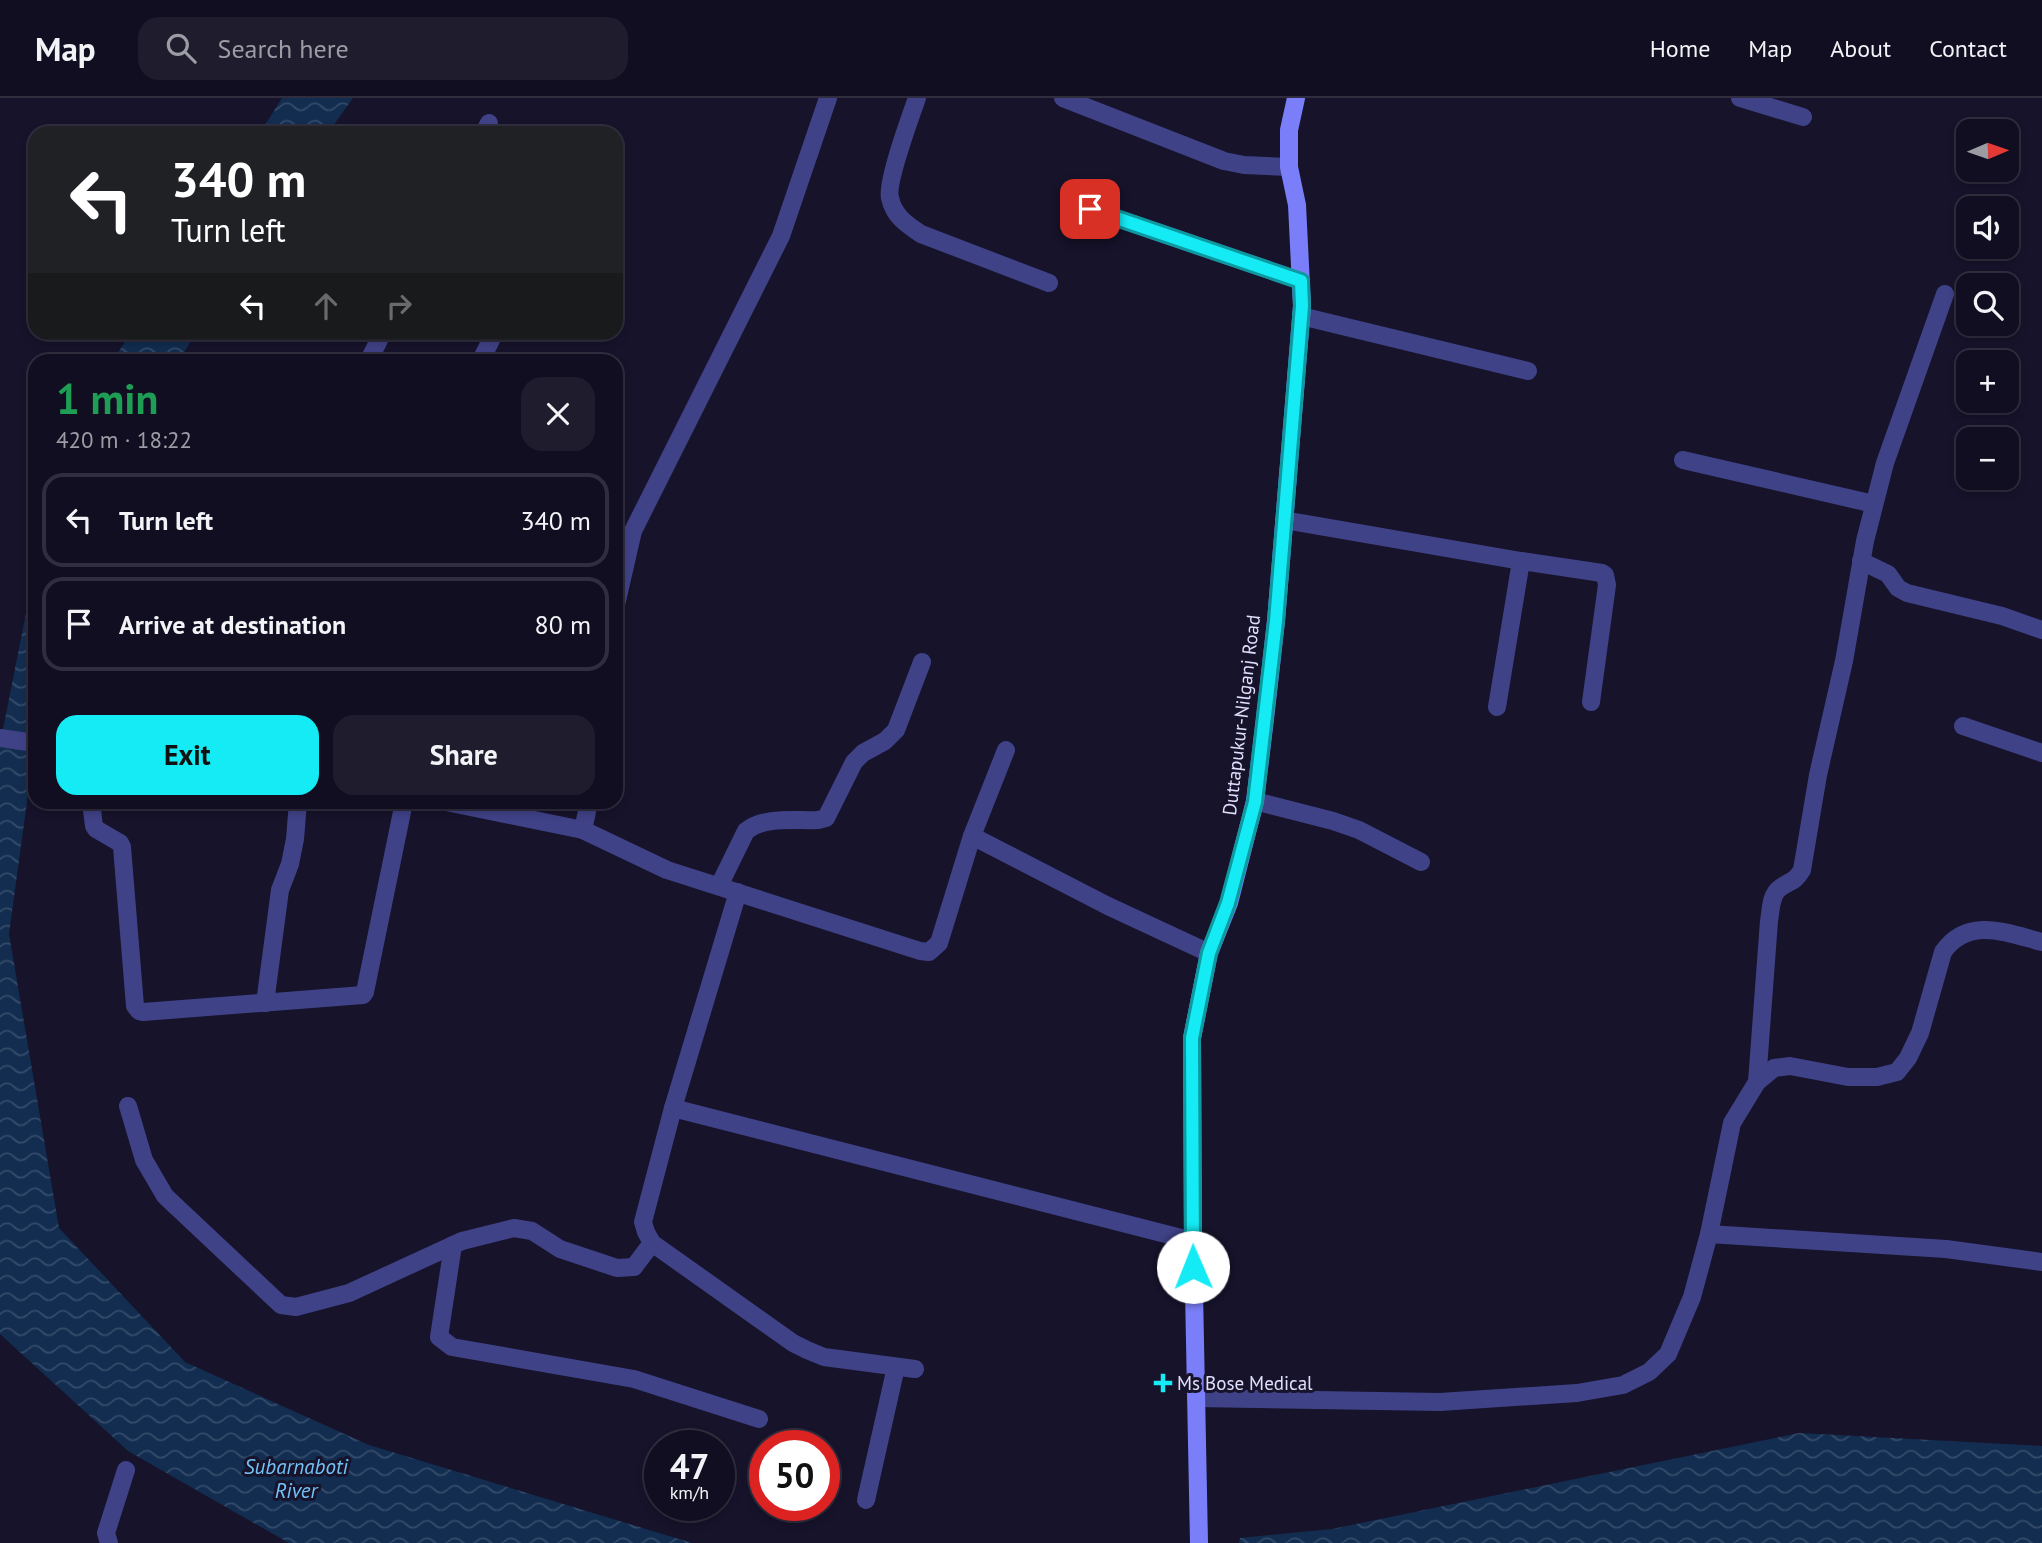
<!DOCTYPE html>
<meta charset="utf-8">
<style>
body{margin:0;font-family:"PT Sans",sans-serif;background:#1e1c2d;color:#f1f3f6;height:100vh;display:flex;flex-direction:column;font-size:26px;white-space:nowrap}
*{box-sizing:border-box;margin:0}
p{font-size:23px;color:#9c9ca5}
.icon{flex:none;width:38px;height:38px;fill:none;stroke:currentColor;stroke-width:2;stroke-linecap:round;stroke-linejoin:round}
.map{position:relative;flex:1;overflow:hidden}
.panel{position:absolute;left:28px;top:256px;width:595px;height:455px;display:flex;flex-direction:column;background:#100e20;border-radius:21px;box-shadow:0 4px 10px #0003,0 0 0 2px #302e3e}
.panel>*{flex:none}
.hud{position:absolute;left:28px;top:28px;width:595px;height:214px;border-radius:21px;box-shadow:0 4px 10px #0003,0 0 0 2px #302e3e;background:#202124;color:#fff;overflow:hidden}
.needle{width:46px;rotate:88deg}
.tools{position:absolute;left:1956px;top:21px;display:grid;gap:14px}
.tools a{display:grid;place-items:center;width:63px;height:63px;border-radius:14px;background:#100e20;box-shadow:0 4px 10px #0003,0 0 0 2px #302e3e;font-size:35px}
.speed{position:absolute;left:644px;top:1332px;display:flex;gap:14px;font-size:35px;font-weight:700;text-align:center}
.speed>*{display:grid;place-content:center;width:91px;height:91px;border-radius:50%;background:#100e20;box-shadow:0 4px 10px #0003,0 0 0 2px #302e3e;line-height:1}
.speed small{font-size:18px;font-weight:400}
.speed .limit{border:10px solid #d22;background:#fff;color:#111}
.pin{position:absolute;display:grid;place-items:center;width:60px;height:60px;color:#fff;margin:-30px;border-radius:14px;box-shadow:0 4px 10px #0006}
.me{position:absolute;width:77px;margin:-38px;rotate:359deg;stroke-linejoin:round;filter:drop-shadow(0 0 5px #0008)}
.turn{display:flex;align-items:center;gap:24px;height:147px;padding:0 28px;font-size:32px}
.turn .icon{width:91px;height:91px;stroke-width:2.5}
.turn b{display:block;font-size:49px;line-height:60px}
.lanes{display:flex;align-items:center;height:66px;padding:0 28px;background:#0003;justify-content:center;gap:35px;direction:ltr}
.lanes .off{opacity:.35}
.round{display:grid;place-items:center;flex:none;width:74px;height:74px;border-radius:21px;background:#1e1c2d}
.summary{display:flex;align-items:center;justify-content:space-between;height:119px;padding:0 28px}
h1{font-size:42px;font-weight:700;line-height:52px;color:#1e9e55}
.button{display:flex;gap:14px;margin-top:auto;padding:14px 28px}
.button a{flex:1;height:80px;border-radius:21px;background:#14ebf4;color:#111;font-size:28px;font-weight:700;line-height:80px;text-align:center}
.button a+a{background:#1e1c2d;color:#f1f3f6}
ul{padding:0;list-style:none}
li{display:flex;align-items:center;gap:21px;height:94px;margin:0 14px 10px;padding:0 14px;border:4px solid #302e3e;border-radius:21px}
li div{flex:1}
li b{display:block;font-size:26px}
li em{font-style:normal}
header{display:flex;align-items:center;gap:42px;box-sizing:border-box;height:98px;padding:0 35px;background:#100e20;border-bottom:2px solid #302e3e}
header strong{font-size:33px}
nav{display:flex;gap:38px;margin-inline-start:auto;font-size:24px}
.search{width:490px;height:63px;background:#1e1c2d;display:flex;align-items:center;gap:18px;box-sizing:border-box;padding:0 24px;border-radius:21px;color:#9c9ca5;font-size:26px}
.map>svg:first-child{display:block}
</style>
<header>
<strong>Map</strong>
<div class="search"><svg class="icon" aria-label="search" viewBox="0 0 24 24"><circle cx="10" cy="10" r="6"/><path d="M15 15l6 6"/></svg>Search here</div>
<nav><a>Home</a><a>Map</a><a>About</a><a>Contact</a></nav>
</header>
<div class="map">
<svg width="2042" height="1445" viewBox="0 0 2042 1445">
<defs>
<pattern id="water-waves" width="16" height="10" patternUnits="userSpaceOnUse" patternTransform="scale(1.75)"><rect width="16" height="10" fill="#122d50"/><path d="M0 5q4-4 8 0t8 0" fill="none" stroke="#344b6a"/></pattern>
</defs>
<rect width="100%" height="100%" fill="#16132b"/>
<g fill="url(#water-waves)">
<path d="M 282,0 L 353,0 L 328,35 L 260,35 Z"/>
<path d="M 131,235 L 131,234 L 196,235 L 179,262 L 113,262 Z"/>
<path d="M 35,470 L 35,645 L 9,836 L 59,1130 L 185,1264 L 369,1347 L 692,1445 L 289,1445 L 128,1353 L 0,1236 L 0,646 Z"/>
<path d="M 1799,1335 L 2042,1348 L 2042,1445 L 1239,1445 L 1240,1440 L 1332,1431 Z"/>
</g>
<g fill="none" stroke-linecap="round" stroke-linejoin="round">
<g stroke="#404288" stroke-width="18">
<path d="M 917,0 C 911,17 886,85 890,100 C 894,118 906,126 921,136 L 1049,185"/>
<path d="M 1063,0 L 1224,63 L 1244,67 L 1289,69"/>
<path d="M 1740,0 L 1803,19"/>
<path d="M 484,35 L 489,25"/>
<path d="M 1090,111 L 1301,183"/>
<path d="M 1301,218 L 1528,273"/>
<path d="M 369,262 L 383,234"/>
<path d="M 481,262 L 495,234"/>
<path d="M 1683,362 L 1874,406"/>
<path d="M 1284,422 L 1521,463 L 1602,475 L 1605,477 L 1607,487 L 1591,604"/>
<path d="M 1861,463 L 1888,476 L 1898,490 L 1907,495 L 2002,518 L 2042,532"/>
<path d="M 616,507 L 633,433 L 781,138 L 828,0"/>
<path d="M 1497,609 L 1521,463"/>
<path d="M 1963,628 L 2042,655"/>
<path d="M 0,640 L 35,645"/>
<path d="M 1255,703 L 1333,723 L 1359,732 L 1421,764"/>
<path d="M 91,704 L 94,728 L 96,731 L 120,745 L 122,749 L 135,908 L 139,913 L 143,914 L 363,897 L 365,894 L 404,704"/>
<path d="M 446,704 L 583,732 L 667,772 L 920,853 L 929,854 L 939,845 L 972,738 L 1006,652"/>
<path d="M 583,732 L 589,704"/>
<path d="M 972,738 L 1108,808 L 1209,855"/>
<path d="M 719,788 L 746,733 C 764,718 796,723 818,722 L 826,720 L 854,664 L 863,655 L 885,643 L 896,632 L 922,564"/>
<path d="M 738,794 L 673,1010 L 643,1124 L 646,1134 L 652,1145 L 793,1245 L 807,1252 L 824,1259 L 915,1271"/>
<path d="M 265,905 L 280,792 L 290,766 L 295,741 L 298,704"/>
<path d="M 1757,984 L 1769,823 C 1771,813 1770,797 1780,790 C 1791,782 1794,785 1802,772 L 1818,677 L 1844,563 L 1865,443 L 1885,365 L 1945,196"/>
<path d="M 128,1008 L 144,1062 L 165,1098 L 281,1207 L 296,1209 L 349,1195 L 462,1143 L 514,1130 L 532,1133 L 560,1151 L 617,1170 L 634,1169 L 652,1145"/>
<path d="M 673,1010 L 1193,1143"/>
<path d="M 1709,1136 L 1946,1151 L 2042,1164"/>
<path d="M 453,1147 L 439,1239 L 452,1249 L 634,1281 L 759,1321"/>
<path d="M 1196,1300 L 1440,1304 L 1577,1295 L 1623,1287 L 1649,1274 L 1668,1256 L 1692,1199 L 1709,1136 L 1732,1025 L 1757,984 L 1774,970 L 1790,968 L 1848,979 L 1877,979 L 1897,974 L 1908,960 L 1920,935 L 1943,854 C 1968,818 2007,835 2042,844"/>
<path d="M 866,1402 L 896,1269"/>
<path d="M 109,1445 L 106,1435 L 126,1372"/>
</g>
<path stroke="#7a7ff9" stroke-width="18" d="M 1199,1445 L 1193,1143 L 1192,940 L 1209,855 L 1229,805 L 1255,703 L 1265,621 L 1276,523 L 1302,208 L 1297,107 L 1289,69 L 1289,32 L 1296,0"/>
</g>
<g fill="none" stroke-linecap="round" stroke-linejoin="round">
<g stroke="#0d999f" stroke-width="18">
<path id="route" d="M 1090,111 L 1301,183 L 1302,208 L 1276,523 L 1255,704 L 1228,805 L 1209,855 L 1192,940 L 1193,1169"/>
</g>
<use href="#route" stroke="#14ebf4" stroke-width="12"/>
</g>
<path fill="#14ebf4" stroke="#16132b" stroke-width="2.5" d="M1159.5 1274.5h7v7h7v7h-7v7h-7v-7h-7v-7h7z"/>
<g text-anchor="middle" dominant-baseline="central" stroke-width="6" stroke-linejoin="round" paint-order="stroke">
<g font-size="19" fill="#e0dffd" stroke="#16132b">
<text transform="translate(1241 617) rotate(-83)">Duttapukur-Nilganj Road</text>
</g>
<g font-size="19" fill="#e0dffd" stroke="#16132b" text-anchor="start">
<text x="1177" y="1285">Ms Bose Medical</text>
</g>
<g font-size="21" font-style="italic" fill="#72c2f8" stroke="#16132b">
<text x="296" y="1368">Subarnaboti<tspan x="296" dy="24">River</tspan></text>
</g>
</g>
</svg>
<div class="tools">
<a><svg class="needle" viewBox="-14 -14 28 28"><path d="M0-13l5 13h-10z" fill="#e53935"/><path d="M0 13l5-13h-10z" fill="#9c9ca5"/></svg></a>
<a><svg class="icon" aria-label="sound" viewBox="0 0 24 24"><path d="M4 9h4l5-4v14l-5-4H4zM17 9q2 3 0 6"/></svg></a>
<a><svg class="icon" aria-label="search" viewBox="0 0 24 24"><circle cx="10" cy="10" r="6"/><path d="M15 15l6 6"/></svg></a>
<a>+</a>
<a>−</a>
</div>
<div class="speed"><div>47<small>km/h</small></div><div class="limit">50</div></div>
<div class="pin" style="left:1090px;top:111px;background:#d93025"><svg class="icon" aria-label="arrive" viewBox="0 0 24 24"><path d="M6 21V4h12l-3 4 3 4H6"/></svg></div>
<svg class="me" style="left:1193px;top:1169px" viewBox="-20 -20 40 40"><circle r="19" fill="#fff"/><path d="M0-13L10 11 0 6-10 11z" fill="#14ebf4"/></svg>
<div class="hud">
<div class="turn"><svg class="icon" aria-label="left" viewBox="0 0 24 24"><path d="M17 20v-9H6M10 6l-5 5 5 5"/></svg><div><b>340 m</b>Turn left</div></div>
<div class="lanes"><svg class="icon" aria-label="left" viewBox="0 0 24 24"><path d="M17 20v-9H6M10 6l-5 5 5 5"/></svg><svg class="icon off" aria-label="ahead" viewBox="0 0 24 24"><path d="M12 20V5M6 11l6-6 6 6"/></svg><svg class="icon off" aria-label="right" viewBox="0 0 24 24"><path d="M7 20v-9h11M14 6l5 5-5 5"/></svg></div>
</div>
<section class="panel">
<div class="summary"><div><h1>1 min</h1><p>420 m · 18:22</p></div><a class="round"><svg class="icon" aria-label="close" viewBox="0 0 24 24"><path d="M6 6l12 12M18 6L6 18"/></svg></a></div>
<ul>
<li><svg class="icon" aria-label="left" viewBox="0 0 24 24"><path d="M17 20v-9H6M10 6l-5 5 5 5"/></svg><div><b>Turn left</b></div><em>340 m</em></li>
<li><svg class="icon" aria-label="arrive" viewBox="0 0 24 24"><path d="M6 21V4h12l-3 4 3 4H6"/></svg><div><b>Arrive at destination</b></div><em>80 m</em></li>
</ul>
<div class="button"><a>Exit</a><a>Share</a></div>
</section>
</div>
